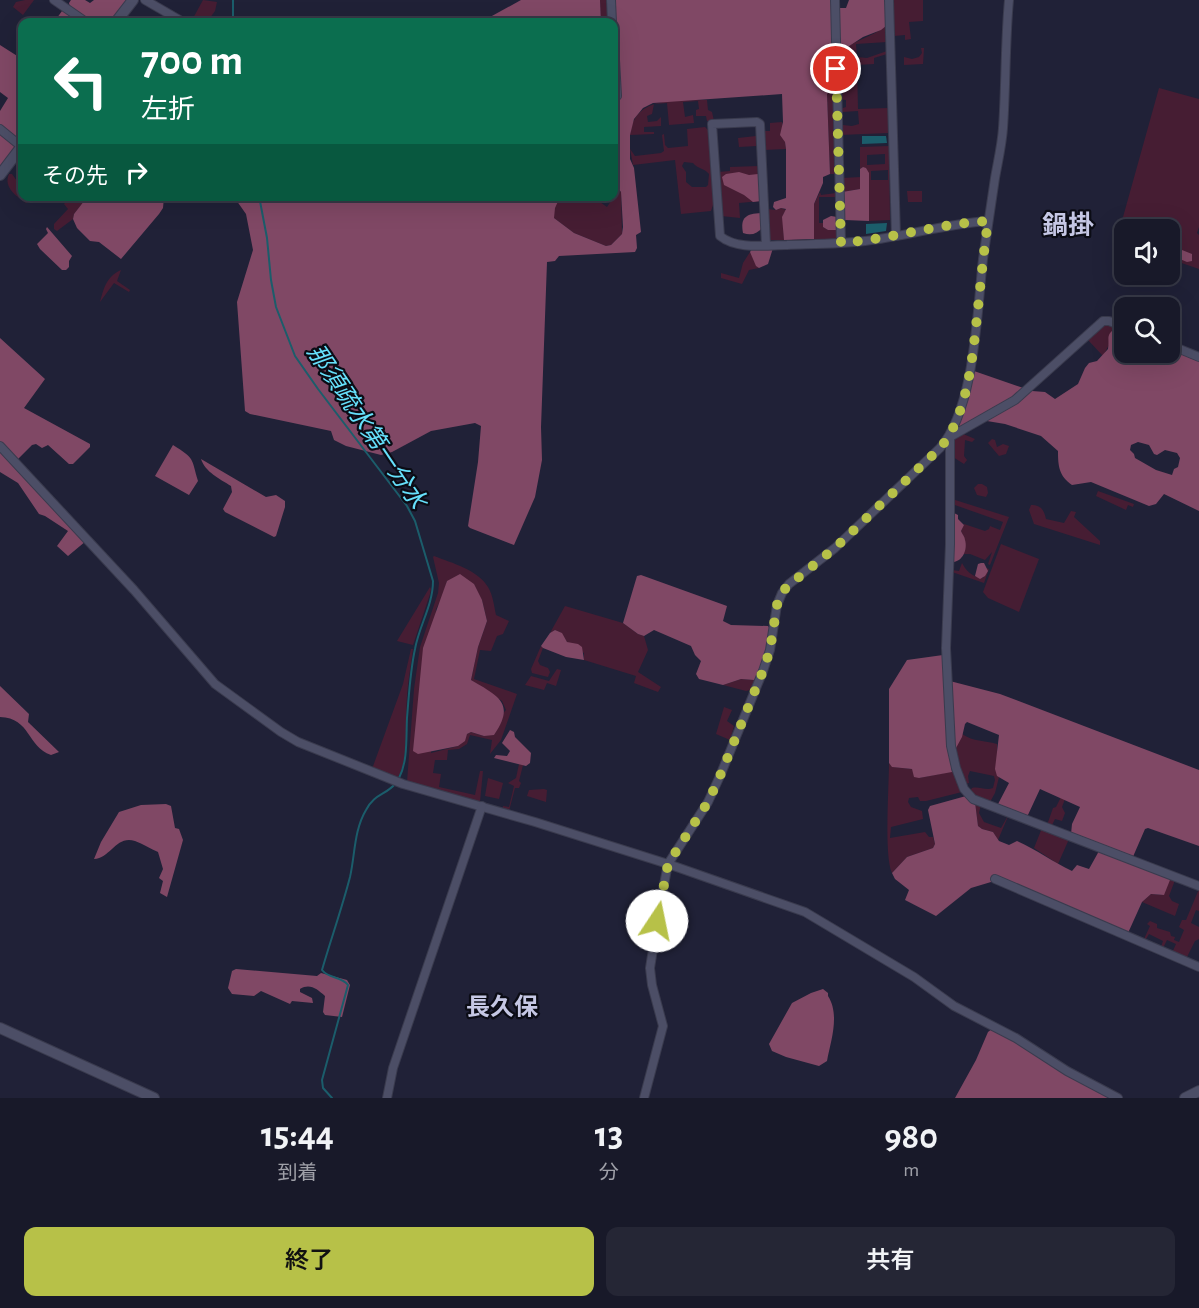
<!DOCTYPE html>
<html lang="ja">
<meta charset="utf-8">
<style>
body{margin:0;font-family:"Alegreya Sans","Noto Sans JP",sans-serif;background:#252635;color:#f1f3f6;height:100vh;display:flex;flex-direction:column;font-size:22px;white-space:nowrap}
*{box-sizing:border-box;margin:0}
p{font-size:20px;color:#9fa0a8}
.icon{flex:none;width:33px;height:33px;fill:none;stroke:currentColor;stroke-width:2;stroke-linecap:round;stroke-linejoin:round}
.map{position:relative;height:1098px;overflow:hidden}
.side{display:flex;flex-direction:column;background:#181929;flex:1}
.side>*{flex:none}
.guide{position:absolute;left:18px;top:18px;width:600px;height:183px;border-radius:12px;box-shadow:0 6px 24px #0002,0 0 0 2px #363846;background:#0b6e4f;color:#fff;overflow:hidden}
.buttons{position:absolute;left:1114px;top:219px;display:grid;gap:12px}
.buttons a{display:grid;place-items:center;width:66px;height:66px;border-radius:12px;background:#181929;box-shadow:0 6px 24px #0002,0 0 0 2px #363846;font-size:30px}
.pin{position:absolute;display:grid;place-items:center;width:51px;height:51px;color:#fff;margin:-26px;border:3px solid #fff;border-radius:50%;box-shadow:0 2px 6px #0007}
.me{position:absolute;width:66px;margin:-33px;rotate:11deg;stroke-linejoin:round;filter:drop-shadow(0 0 4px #0008)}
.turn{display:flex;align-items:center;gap:21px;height:126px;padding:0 24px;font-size:27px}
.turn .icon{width:78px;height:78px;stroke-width:2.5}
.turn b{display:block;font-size:42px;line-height:51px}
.then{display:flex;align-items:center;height:57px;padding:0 24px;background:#0003;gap:12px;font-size:22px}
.eta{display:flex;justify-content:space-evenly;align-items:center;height:102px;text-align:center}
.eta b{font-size:36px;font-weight:600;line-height:42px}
.cta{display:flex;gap:12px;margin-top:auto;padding:12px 24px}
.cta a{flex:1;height:69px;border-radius:12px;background:#b7c148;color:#111;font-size:24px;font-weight:600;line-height:69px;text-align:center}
.cta a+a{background:#252635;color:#f1f3f6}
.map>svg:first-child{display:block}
</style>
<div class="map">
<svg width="1199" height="1098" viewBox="0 0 1199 1098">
<rect width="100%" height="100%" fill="#202137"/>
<g fill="#461d33" fill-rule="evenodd">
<path d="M 25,0 L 34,0 L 23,15 L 13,7 L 16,2 Z"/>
<path d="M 203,0 L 217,2 L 215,11 L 207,22 L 191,22 Z"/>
<path d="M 600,0 L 608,0 L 609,22 L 601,22 Z"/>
<path d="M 893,0 L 923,0 L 923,21 L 909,22 L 911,39 L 905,40 L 905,35 L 894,36 Z"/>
<path d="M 886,26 L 887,42 L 856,44 L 857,57 L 867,58 L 887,51 L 887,54 L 874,58 L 874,64 L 857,65 L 858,109 L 888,108 L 889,133 L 840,135 L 840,109 L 846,107 L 846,100 L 839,99 L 837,54 C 852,41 872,37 886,26 ZM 858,111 L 859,124 L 852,126 L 843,125 L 842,112 Z"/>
<path d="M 921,48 L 924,48 L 923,64 L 904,65 L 904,57 L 912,59 L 919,57 L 922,53 Z"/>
<path d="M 835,87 L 837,174 L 830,174 L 827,94 Z"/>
<path d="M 1159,88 L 1199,99 L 1199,227 L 1197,233 L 1199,235 L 1199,269 L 1170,259 L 1170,230 L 1125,230 L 1125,241 L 1119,238 L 1118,235 Z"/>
<path d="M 707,100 L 708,110 L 712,112 L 714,121 L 707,121 L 706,116 L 696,116 L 696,110 L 699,109 L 698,101 L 683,102 L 685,117 L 693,115 L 694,123 L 669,125 L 667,103 L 654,104 L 652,114 L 647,116 L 648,122 L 657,121 L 661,117 L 661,126 L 644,127 L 644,132 L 654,132 L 654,134 L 630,135 C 634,95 677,101 707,100 Z"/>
<path d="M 782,122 L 786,149 L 764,150 L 763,131 L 770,131 L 770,123 Z"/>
<path d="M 614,124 L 618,130 L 615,144 L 620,170 L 614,170 Z"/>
<path d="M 705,127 L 710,132 L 716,228 L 713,205 L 711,211 L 681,214 L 675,160 L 633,165 L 630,149 L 635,156 L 661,153 L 664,151 L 662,135 L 664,134 L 665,145 L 668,148 L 688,146 L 687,129 ZM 684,162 L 693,163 C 698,169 704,168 709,174 L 708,185 L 706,187 L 692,187 L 686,182 L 686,172 L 682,166 Z"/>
<path d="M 756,136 L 757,146 L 739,147 L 738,138 Z"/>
<path d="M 889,146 L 890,220 L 869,221 L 868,189 L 863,167 L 860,169 L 860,147 ZM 885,154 L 885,164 L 867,165 L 867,155 ZM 888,170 L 888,180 L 871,180 L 871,171 Z"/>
<path d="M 759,166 L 761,201 L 739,203 L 740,218 L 721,216 L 718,172 L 730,171 L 730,167 Z"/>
<path d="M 9,174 L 12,174 L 22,188 L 22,196 L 29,197 L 30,201 L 26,203 C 16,196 3,187 9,174 Z"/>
<path d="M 861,177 L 860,189 L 842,192 L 842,178 Z"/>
<path d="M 614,184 L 617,189 L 621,192 L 622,234 L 611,245 L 606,246 L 574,233 L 554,218 L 554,197 L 599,197 L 597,200 L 607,207 L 611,201 L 607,197 L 614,196 Z"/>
<path d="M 907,191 L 922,191 L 922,202 L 908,202 Z"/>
<path d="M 820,192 L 821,195 L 836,193 L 837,197 L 819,197 L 819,223 L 823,223 L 823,227 L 828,230 L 837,229 L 838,237 L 836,239 L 814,239 L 814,204 Z"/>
<path d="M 70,197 L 88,197 L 74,214 L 73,219 L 57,231 L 54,229 L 54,224 L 68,209 L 64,204 Z"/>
<path d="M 781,208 L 786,210 L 783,215 L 784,240 L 769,240 L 767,209 L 776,210 Z"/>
<path d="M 750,252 L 759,268 L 749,270 L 742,284 L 721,278 L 721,273 L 739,278 L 743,263 Z"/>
<path d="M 121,270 L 117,281 L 130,290 L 129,292 L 114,283 L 100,302 C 104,288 106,277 121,270 Z"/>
<path d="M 1107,323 L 1119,326 L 1103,356 L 1088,340 Z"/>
<path d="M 961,433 L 975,439 L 972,442 L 965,440 L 964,456 L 967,460 L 964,464 L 953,457 L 953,439 Z"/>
<path d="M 992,439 L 995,440 L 997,447 L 1003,444 L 1009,446 L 1006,454 L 999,456 L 988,443 Z"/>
<path d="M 978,484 L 982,484 L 987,487 L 988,493 L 986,497 L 977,495 L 974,488 Z"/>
<path d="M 1098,491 L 1134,504 L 1133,507 L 1128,505 L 1126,510 L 1096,496 Z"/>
<path d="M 952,499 L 1009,517 L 990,565 L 988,564 L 992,552 L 985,560 L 970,554 L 964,554 L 965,541 L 961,531 L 964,524 L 985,531 L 989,529 L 990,526 L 1000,530 L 1003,522 L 952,504 Z"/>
<path d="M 1031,505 C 1041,505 1044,510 1046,519 L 1064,523 L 1071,511 L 1076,512 L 1074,517 L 1100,541 L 1100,545 L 1034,524 L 1029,510 Z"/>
<path d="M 1001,544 L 1039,559 L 1019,612 L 988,598 L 983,592 Z"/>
<path d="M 434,556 C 452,563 478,570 488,587 C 493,595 494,606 496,615 L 509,621 L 503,634 L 497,636 L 491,651 L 480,650 L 474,679 L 517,694 L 501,740 L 490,754 L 492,740 L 470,735 L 467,744 L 459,749 L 448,750 L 447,760 L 435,760 L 433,773 L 441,774 L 439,787 L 475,795 L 480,771 L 483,771 L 480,802 L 407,782 L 414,689 L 420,647 L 438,593 L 439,583 L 433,557 ZM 447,581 L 482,600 L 487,621 L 478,647 L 471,680 L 502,701 L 506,710 L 484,736 L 471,732 L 467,734 L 458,746 L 431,753 L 436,609 L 442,598 Z"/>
<path d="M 962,563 C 965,569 972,578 983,578 L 986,568 L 989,569 L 984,583 L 952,572 L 952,570 L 959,571 Z"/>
<path d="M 430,587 L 431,589 L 430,594 L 413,645 L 397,641 Z"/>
<path d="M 565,606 L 623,623 L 638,634 L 644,636 L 648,650 L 638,672 L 661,687 L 658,692 L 634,683 L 636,676 L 584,660 L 584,653 L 567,642 L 561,633 L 555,630 L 550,633 Z"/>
<path d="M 541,646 L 543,648 L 538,661 L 540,665 L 548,668 L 550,672 L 548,677 L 532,673 L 531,669 Z"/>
<path d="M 411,649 L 413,649 C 411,665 408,680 407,696 C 405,720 410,758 397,779 L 372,769 L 403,684 Z"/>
<path d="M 557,669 L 561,670 L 556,686 L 547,683 L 544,690 L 525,685 L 531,676 L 549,681 Z"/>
<path d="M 757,677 L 750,690 L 746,691 L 723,685 L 741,679 L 754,680 Z"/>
<path d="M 724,707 L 732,710 L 727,721 L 734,726 L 730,740 L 716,734 Z"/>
<path d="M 962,734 C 974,742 984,740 997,744 L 997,776 L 999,777 L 995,793 L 990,802 L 978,798 L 970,791 L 972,788 C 979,786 986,791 993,788 L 995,780 L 994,776 L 970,771 L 968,776 L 969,783 L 965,784 L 954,750 Z"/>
<path d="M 889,763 L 893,767 L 912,769 L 919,778 L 954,771 L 962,792 L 926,801 L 920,801 L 918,797 L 909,798 L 908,802 L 911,807 L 922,811 L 923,819 L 891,827 L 890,838 L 925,832 L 929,837 L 933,837 L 935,844 L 933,848 L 907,857 L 892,873 C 884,856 889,786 889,763 Z"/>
<path d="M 519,764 L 523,765 L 519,781 L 521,783 L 519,788 L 515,788 L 509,811 L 503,809 L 503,806 L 509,807 L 514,786 L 508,783 L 516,778 Z"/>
<path d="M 488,778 L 503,783 L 499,799 L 485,796 Z"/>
<path d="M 544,789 L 547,790 L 546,802 L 527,796 L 529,790 Z"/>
<path d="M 1061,797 L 1065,799 L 1062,807 L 1065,813 L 1062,821 L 1055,819 L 1051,827 L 1047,825 L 1053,808 L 1056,807 Z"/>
<path d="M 975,802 L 981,804 L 979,813 L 984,822 L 1001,828 L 1009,814 L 998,840 L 993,832 L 982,829 L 978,826 Z"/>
<path d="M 1042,828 L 1069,839 L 1058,864 L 1034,848 Z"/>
<path d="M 1169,877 L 1175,880 L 1169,896 L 1172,901 L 1179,904 L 1175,916 L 1142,902 L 1151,894 L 1162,895 Z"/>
<path d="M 1199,889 L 1199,911 L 1196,910 L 1191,923 L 1199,927 L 1199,939 L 1195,941 L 1186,959 L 1172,953 L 1176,944 L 1167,940 L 1163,948 L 1161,947 L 1163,941 L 1149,934 L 1146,939 L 1144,939 L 1150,926 L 1147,924 L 1150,921 L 1157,924 L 1157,928 L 1170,932 L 1171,936 L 1175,937 L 1174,940 L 1179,942 L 1184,930 L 1179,927 L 1182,920 L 1186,920 Z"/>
</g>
<g fill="#804865" fill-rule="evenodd">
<path d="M 71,0 L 85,0 L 90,3 L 94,0 L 127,0 L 110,22 L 54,22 L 62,11 L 66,11 L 70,8 L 69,3 Z"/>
<path d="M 521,0 L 600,0 L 601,22 L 481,22 Z"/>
<path d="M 614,0 L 837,0 L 839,8 L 846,8 L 849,0 L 885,0 L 886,26 L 881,30 L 863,37 L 834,56 L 835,87 L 827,94 L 830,174 L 823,177 L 823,183 L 814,204 L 814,239 L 784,240 L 782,217 L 786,209 L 781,208 L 776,210 L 773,207 L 774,202 L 786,198 L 786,149 L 785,142 L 780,135 L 783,122 L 782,94 L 653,103 L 643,108 L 634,119 L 630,135 L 630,159 L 634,168 L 641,232 L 636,235 L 637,248 L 635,252 L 559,256 L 555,261 L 547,262 L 541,427 L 542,460 L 535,497 L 514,545 L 470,528 L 468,526 L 478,462 L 481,426 L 475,423 L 431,431 L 392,452 L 381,455 L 346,446 L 334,440 L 331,431 L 250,414 L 245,411 L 237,302 L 253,250 L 246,214 L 234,197 L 560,197 L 555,208 L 554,218 L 574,233 L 606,246 L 611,245 L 622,234 L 623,227 L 621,192 L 614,183 L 614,170 L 620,169 L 615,144 L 618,130 C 610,118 614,111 620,99 Z"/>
<path d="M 0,45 L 22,59 L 22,137 L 0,167 L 0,111 L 8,98 L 0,92 Z"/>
<path d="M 863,167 L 866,168 L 869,173 L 869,221 L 845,220 L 842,192 L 860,189 L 860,169 Z"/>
<path d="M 739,172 L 749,175 L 758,174 L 760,177 L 761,201 L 753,202 L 744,195 L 724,185 L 722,177 L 726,174 Z"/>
<path d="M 88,196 L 164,197 L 163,208 L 159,214 L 121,259 L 99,242 L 90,241 L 77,228 L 73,219 L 74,214 Z"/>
<path d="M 761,213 L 763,227 C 757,234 751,236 743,233 C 740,217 746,214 761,213 Z"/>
<path d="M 831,216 L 837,217 L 836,230 L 828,230 L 823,227 L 823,220 Z"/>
<path d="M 47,227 L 72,256 L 69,261 L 69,267 L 66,270 L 62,270 L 40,249 L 37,244 L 48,233 L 46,229 Z"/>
<path d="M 773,248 L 768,264 L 759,268 L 756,266 L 750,252 L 752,249 Z"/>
<path d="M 1182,250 L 1192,254 L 1192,261 L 1187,262 L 1175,257 L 1175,252 Z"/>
<path d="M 1119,326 L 1125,329 L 1125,352 L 1170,352 L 1170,346 L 1199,358 L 1199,511 L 1164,494 L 1156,504 L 1149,506 L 1091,482 L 1072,485 C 1059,476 1058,466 1058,451 L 1041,436 L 1005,424 L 987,421 L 954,432 L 974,371 L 1032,391 L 1045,392 L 1055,399 L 1078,384 L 1085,368 L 1089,363 L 1097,361 L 1108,349 C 1110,337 1104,335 1119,326 ZM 1138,442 L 1149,445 L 1154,454 L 1157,455 L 1165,450 L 1177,453 L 1180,458 L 1178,467 L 1174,469 L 1172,475 L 1156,470 L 1135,458 L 1134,454 L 1130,450 L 1131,445 Z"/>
<path d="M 0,338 L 45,379 L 24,408 L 90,444 L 90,447 L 73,464 L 69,464 L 48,445 L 42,448 L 36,444 L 32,445 L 18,459 L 18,461 L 86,541 L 68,556 L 57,546 L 68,531 L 45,516 L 39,514 L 18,483 L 0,472 Z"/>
<path d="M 173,445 C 195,459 191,457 198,481 L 189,495 L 155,476 Z"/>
<path d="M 201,459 L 266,497 L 276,495 L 285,501 L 285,507 L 276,536 L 274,537 L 225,512 L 223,509 L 232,492 L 231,486 C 220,479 205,472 201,459 Z"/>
<path d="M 952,512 L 958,515 L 958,519 L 964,525 L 961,531 C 962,534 965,537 965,540 C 968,550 962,563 951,562 Z"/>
<path d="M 981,563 L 984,563 L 988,571 L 985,576 L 980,579 L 975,576 L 978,564 Z"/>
<path d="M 460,574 L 474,584 L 482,600 L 487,621 L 478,647 L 471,680 C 498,696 516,703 494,735 L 484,736 L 471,732 L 467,734 L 465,741 L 458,746 L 418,754 L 413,751 L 423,648 L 447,581 Z"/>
<path d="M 641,575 L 727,606 L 723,621 L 731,625 L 768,626 L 770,629 L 768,649 L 757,677 L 754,680 L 741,679 L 723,685 L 699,679 L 696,674 L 701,661 L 695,655 L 691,646 L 654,630 L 644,636 L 638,634 L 623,623 L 637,576 Z"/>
<path d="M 555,630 L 562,633 L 567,642 L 578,644 L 582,647 L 584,660 L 566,657 L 543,648 L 541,646 L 550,633 Z"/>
<path d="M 943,655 L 946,680 L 1000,694 L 1199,770 L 1199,846 L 1148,828 L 1145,829 L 1132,859 L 1071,834 L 1072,824 L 1080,807 L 1040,789 L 1027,817 L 997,806 L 1009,783 L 997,776 L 995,769 L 999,735 L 967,722 L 965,724 L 962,737 L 950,759 L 952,772 L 919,778 L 914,777 L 912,769 L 892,767 L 889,763 L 889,689 L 907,660 Z"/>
<path d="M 0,686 L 29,714 L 28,722 L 59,752 L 51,755 C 27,747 31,718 0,717 Z"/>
<path d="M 510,730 L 514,732 L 515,737 L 531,753 L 530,763 L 526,766 L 494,758 L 496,755 L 507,756 L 510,751 L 502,743 Z"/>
<path d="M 966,796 L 975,802 L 978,826 L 982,829 L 993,832 L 999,841 L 1009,845 L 1017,841 C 1037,850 1053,862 1072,871 L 1077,865 L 1089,869 L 1099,851 L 1169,877 L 1170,880 L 1164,895 L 1151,894 L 1142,902 L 1128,933 L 1001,879 L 971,888 L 936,916 L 905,900 L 909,890 L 895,879 L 892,873 L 907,857 L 933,848 L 935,844 L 928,810 L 930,806 Z"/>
<path d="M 166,804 L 171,806 L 175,828 L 179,829 L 183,840 L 167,897 L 160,893 L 163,881 L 159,878 L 163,869 L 158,852 C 151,849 143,844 135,841 C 116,835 111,858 94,859 L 101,842 L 119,812 L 141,805 Z"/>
<path d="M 236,969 L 317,976 L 321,973 L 347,980 L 350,985 L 342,1017 L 325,1015 L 323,1012 L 325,996 C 317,989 310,983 300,989 L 300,992 L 312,998 L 313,1003 L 292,1001 L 290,1004 L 261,991 L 254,996 L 232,994 L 228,988 L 232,971 Z"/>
<path d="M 823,989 L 828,993 L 828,996 C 840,1015 831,1040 827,1061 L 819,1066 L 786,1057 L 772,1051 L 769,1044 L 792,1003 L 811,993 Z"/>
<path d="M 993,1028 L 1116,1098 L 955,1098 L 976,1060 L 988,1032 Z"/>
</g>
<g fill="#1b5d6b">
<path d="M 862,136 L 886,136 L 887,143 L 862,144 Z"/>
<path d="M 887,223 L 886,231 L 866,234 L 866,224 Z"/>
</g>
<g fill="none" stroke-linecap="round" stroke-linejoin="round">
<g stroke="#1b5d6b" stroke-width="2">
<path d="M 233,22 L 233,0"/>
<path d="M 259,196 L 267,238 L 271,280 L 276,307 L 295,356 L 318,389 L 407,506 L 415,521 L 433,581 C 433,605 419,626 415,649 C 410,672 409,695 407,718 C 406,737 408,761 399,778"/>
<path d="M 332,1098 L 323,1088 L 322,1080 L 348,985 C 341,976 329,979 322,970 C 331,939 342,908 350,877 C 355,855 354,830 366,810 C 375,793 385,796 396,783"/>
</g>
<g stroke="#3a3b4e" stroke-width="10">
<g id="minor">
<path d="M 54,0 L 86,22"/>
<path d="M 145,0 L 183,22"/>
<path d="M 611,0 L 612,22"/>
<path d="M 835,0 L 841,242"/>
<path d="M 889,0 L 896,236"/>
<path d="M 614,42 L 617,96"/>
<path d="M 0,129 L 22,147"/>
<path d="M 766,245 L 760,124 L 757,122 L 712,124 L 720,236 C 737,250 766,245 787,245 C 813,244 839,244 865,241 C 906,236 946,224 988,221"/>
<path d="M 1170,345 L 1199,357"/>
<path d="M 950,437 L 950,544 L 946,648 L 951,746 L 956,768 L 964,789 L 973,799 L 1199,886"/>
<path d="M 950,437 L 1015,400 L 1103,321 L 1109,321 L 1125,327"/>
<path d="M 0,446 L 134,590 L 215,684 L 281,732 L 298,742 L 403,784 L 535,822 L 668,864 L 805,912 L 914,977 L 954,1006 L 1016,1038 L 1067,1071 L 1118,1098"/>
<path d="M 995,879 L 1199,967"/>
<path d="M 387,1098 L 393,1068 L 482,806"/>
<path d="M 644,1098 L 663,1026 L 652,985 L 650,968 L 660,905 L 668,864 L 708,802 L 720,776 L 763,671 L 770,650 L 777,605 L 782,593 L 789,584 L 835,548 L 940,448 C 975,408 977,311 983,259 C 987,232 991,205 995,178 C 998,161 1002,144 1003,128 C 1006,85 1005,43 1009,0"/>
</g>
</g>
<g stroke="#3a3b4e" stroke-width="12">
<g id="tertiary">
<path d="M 116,22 L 133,0"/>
<path d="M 0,175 L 22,146"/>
<path d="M 0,1028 L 154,1098"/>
<path d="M 1185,1098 L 1199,1091"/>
</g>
</g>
<use href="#minor" stroke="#4c4e66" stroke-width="8"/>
<use href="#tertiary" stroke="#4c4e66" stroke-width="10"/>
</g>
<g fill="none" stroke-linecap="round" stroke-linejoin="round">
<path stroke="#b7c148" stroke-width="10" stroke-dasharray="0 18" d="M 657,921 L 668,864 L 708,802 L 720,776 L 763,671 L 770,650 L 777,605 L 782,592 L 789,585 L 835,548 L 940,448 C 969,414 973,351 978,308 C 981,279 984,250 988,221 C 938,224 891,239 841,243 L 836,69"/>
</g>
<g text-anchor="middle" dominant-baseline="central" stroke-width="4.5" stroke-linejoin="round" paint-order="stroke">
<g font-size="24" font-style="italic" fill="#66e1fc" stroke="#0b0c15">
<text transform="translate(366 427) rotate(56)">那須疏水第一分水</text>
</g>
<g font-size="24" font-weight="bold" fill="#c5c7e4" stroke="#0b0c15">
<text x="502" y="1008">長久保</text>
</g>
<g font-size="26" font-weight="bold" fill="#c5c7e4" stroke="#0b0c15">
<text x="1068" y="226">鍋掛</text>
</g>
</g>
</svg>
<div class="buttons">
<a><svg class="icon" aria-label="sound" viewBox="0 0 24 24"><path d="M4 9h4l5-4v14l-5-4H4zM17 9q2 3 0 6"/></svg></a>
<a><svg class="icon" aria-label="search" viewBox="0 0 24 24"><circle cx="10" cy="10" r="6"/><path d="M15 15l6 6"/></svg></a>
</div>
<div class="pin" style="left:836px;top:69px;background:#d93025"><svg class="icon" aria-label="arrive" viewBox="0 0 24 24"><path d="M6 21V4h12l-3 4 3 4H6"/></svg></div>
<svg class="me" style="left:657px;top:921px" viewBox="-20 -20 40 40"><circle r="19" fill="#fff"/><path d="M0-13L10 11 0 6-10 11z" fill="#b7c148"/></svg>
<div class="guide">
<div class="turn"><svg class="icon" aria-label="left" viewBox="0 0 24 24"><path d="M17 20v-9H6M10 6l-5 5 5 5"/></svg><div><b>700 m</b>左折</div></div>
<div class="then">その先<svg class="icon" aria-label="right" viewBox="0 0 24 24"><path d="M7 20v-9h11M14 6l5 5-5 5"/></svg></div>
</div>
</div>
<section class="side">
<div class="eta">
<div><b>15:44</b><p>到着</p></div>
<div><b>13</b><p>分</p></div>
<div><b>980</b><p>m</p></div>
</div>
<div class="cta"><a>終了</a><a>共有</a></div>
</section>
